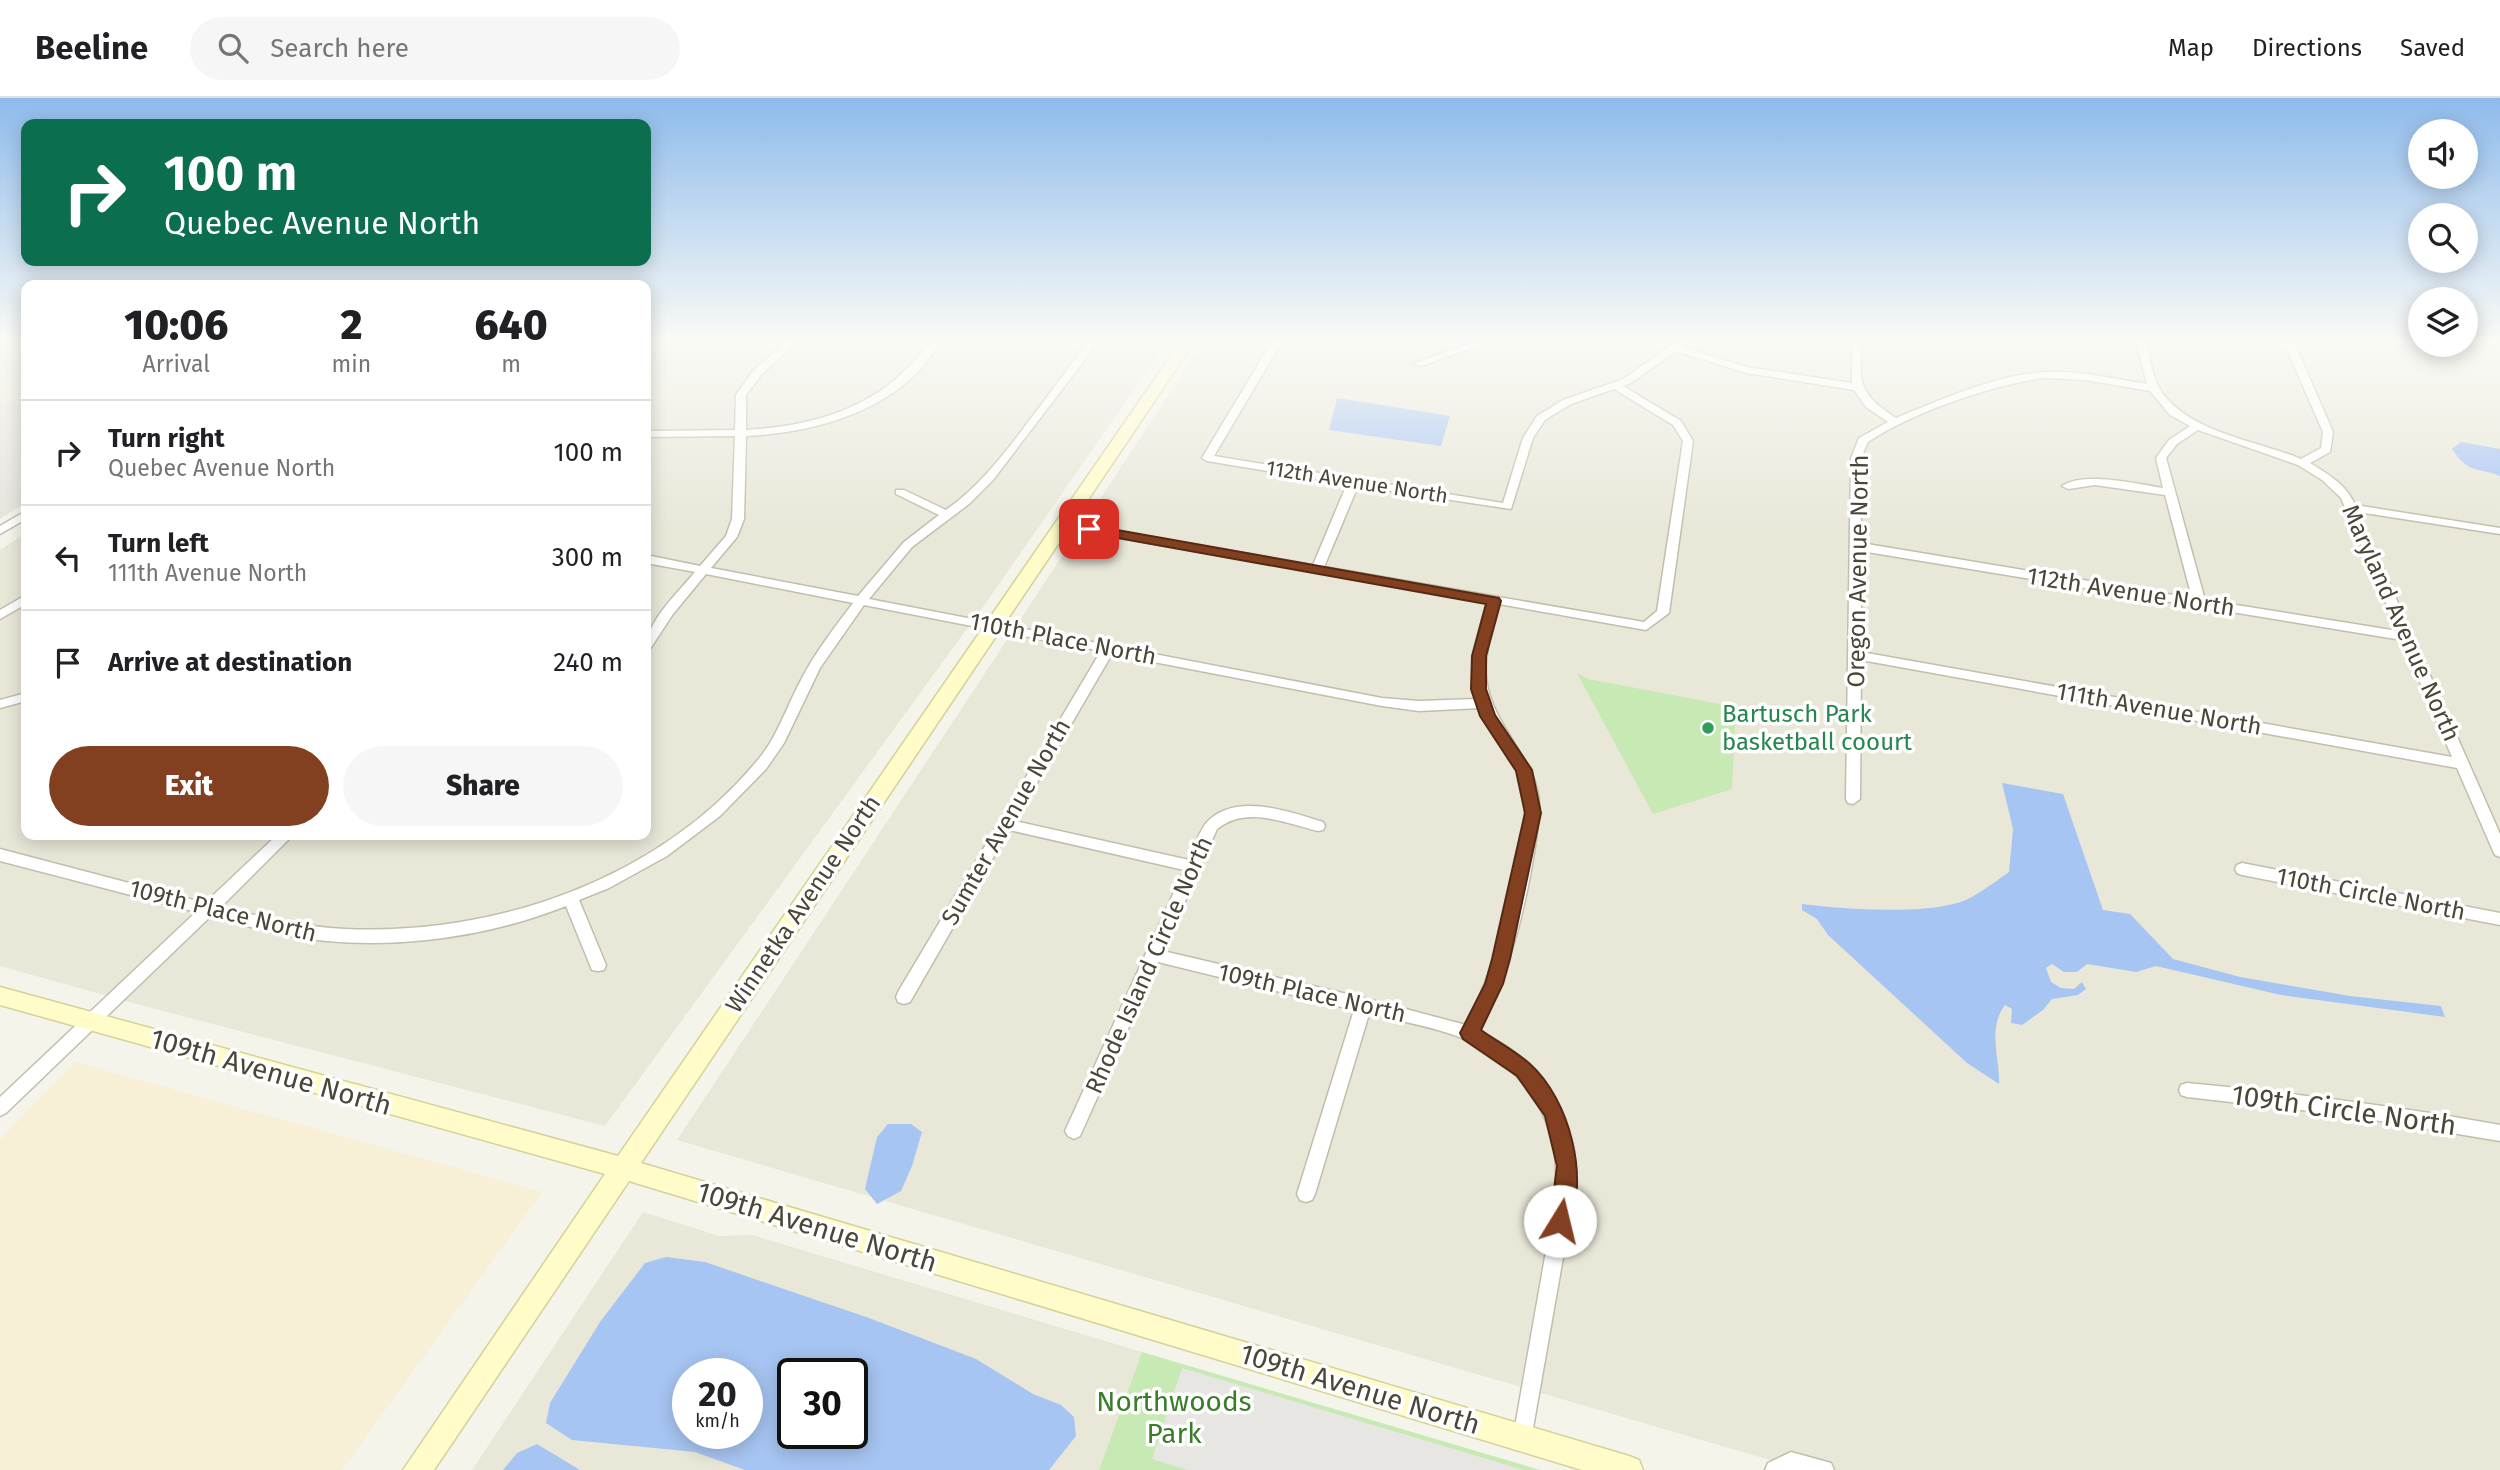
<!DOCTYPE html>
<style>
body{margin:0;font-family:"Fira Sans",sans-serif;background:#f6f6f6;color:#202124;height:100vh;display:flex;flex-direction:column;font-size:26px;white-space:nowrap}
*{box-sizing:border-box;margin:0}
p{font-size:23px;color:#757577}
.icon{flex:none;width:38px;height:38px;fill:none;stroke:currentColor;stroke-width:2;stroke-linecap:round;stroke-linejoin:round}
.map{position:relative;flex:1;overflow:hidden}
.details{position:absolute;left:21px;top:182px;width:630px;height:560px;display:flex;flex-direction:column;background:#fff;border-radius:14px;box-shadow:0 4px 18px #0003}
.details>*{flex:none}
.banner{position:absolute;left:21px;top:21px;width:630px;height:147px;border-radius:14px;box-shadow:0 4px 18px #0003;background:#0b6e4f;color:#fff;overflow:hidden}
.fabs{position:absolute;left:2408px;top:21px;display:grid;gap:14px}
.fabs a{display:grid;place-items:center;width:70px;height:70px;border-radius:50%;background:#fff;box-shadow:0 4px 18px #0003;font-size:35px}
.speed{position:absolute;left:672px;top:1260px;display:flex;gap:14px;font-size:35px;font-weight:700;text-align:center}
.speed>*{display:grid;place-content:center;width:91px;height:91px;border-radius:50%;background:#fff;box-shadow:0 4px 18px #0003;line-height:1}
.speed small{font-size:18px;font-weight:400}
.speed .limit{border:4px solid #111;border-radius:10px;background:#fff;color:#111}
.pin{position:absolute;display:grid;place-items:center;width:60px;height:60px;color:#fff;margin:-30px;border-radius:14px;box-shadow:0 4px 10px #0006}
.me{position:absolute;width:77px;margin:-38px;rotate:9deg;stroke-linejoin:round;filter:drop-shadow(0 0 5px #0008)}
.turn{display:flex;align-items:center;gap:24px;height:147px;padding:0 28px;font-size:32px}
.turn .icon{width:91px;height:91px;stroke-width:2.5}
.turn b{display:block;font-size:49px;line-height:60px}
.eta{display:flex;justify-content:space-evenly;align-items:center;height:119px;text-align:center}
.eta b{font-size:42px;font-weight:800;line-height:49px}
.primary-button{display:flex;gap:14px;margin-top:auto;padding:14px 28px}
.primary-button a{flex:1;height:80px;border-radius:42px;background:#834020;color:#fff;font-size:28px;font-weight:800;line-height:80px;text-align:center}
.primary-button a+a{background:#f6f6f6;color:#202124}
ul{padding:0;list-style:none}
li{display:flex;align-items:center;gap:21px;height:105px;padding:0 28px;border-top:2px solid #e0e0e0}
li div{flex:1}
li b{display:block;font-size:26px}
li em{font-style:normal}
header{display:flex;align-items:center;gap:42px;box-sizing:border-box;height:98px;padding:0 35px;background:#fff;border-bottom:2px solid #e0e0e0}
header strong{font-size:33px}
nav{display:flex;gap:38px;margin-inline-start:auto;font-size:24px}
.search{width:490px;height:63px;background:#f6f6f6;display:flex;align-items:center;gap:18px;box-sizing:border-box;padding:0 24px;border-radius:38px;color:#757577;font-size:26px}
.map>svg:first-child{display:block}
</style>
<header>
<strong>Beeline</strong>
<div class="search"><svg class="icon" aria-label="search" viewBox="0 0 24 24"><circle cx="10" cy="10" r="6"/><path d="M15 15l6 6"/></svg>Search here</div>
<nav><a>Map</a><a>Directions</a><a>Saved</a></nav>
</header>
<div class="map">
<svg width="2500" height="1372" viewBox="0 0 2500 1372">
<rect width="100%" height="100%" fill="#f5f4ea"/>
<g fill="#e9e7d8" fill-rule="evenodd">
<path d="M 9,240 L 26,240 L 26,307 L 0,302 L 0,245 Z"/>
<path d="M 646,240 L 1170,240 L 990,499 L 605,1028 L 144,908 L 0,868 L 0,452 L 26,435 L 26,737 L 646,737 Z"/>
<path d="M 1206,240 L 2420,240 L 2420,247 L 2466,247 L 2466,240 L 2500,240 L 2500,1372 L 1804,1372 L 677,1042 Z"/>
<path d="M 643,1114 L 719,1138 L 752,1137 L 1142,1254 L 1099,1372 L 472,1372 ZM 688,1276 L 747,1276 L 747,1335 L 688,1335 ZM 793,1276 L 852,1276 L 852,1335 L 793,1335 Z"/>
</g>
<path fill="#f7efd6" d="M 75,964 L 542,1094 L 342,1372 L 0,1372 L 0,1042 Z"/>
<path fill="#e5e3dc" d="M 0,302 L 26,307 L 26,404 L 0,421 Z"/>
<g fill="#c7e9b3">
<path d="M 1577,575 L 1588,581 L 1736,609 L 1732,691 L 1653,716 Z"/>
<path d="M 1142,1254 L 1540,1372 L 1099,1372 Z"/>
</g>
<path fill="#e7e6e2" d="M 1182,1270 L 1524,1372 L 1188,1372 L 1152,1361 Z"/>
<g fill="#a7c5f2" fill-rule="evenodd">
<path d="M 1337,300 L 1450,318 L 1441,348 L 1329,332 Z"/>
<path d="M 2461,344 L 2500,351 L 2500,378 C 2475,368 2470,377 2452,351 Z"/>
<path d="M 2002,685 L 2063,696 L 2103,812 L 2130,816 L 2173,861 L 2240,879 L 2350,898 L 2441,908 L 2445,919 L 2281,897 L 2156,868 L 2136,874 L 2087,866 L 2077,874 L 2064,874 L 2052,866 L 2046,870 L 2051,884 L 2061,890 L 2074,891 L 2082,884 L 2086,891 L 2078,897 L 2052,901 L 2043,912 L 2022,927 L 2011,925 L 2012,911 L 2005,907 C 1987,931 2000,959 1999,986 L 1967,965 L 1828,837 L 1817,821 L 1802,812 L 1802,806 C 1841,811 1933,818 1968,801 C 1982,794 1996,783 2009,774 L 2013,731 Z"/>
<path d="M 888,1026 L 911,1026 L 922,1034 L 912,1068 L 901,1093 L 877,1106 L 865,1091 L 877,1039 Z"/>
<path d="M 666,1159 L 705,1164 L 869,1220 L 976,1261 L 1033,1296 L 1061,1307 L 1074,1319 L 1076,1338 L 1049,1372 L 745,1372 L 695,1354 L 572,1342 L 546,1325 L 550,1305 L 600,1224 L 645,1165 ZM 688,1276 L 747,1276 L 747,1335 L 688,1335 ZM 793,1276 L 852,1276 L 852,1335 L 793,1335 Z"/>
<path d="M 537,1346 L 580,1372 L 503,1372 L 517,1355 Z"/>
</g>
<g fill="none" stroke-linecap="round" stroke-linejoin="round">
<g stroke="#c1beac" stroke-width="3">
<g id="street">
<path d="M 790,240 L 801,240 L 762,276 L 746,297 L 746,332 C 825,327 886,306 933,240 L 943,240 C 935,252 927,265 917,275 C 872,319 806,335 746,338 L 744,421 L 737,439 L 711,470 L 858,498 L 904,444 L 939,417 L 896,396 L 896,392 L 904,392 L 946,412 C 986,384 1015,341 1044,303 C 1059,282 1076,263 1087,240 L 1097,240 L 1086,260 L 993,382 L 969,406 L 912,449 L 869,501 L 1382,600 L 1419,603 L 1476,601 C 1467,567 1478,537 1487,504 L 1063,430 L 1057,427 L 1063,424 L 1313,467 L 1347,386 L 1207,363 L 1202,360 L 1274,240 L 1284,240 L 1214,358 L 1503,405 L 1523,340 L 1537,318 L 1563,302 L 1623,281 L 1682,240 L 1694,240 L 1682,249 L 1747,269 L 1852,285 L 1852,240 L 1862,240 C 1859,284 1857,295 1896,320 C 1940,302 1997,276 2046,274 C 2080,272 2114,281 2147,286 L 2135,240 L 2145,240 C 2150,258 2152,281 2163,296 C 2192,335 2258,343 2301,361 L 2321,350 L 2323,334 L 2282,240 L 2292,240 L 2333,334 L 2330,354 L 2310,365 C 2328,376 2347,387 2355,407 L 2500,430 L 2500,436 L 2358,414 L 2500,736 L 2500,759 L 2495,757 L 2493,753 L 2457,670 L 1861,562 L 1860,701 L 1853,706 L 1848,705 L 1846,701 L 1851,360 L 1859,340 L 1888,324 L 1866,309 L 1854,292 L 1746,275 L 1676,253 L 1631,285 L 1623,288 L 1681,323 L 1693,343 L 1669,515 L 1646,532 L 1499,506 C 1483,565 1476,584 1510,638 C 1520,655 1532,671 1537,691 C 1542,709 1537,731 1535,749 C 1525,813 1509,876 1479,933 C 1549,965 1574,1025 1574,1097 L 1530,1347 L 1523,1350 L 1516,1347 L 1513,1340 L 1556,1097 C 1556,1077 1557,1057 1551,1038 C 1538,990 1496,950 1448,935 C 1423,927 1396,922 1369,916 L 1315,1096 L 1312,1102 L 1306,1104 L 1300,1102 L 1297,1096 L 1354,912 L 1158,864 L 1080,1038 L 1074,1041 L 1068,1038 L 1065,1033 L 1184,772 L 1009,732 L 910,904 L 904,906 L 898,904 L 896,899 L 898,894 L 1101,553 L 864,507 L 820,570 L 784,645 L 766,671 L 720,718 L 667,758 L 609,790 L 579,802 L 606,867 L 604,872 L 598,873 L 592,872 L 566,808 C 478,843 372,855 279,836 C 256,831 234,824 211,818 L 6,1015 L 0,1018 L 0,999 L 196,814 L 0,763 L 0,751 L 205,805 L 277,737 L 293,737 L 221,809 C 262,819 303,829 345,831 C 496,838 659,781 757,663 C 777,640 786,610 800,584 C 814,556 834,530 853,505 L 706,476 L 673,516 L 650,551 L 646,552 C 646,523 677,496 695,474 L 646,465 L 646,457 L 700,468 L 726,438 L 732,421 L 735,338 L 646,339 L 646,333 L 735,332 L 736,297 L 754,272 ZM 2043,280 L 2085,282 L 2150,293 L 2170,317 L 2190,328 L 2169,342 L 2156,360 L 2163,390 C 2137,386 2084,373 2062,388 L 2068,391 L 2095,387 L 2165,397 L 2192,500 L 1861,445 L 1861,360 L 1868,344 C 1913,314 1989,288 2043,280 ZM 1614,291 L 1673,327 L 1683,343 L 1657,513 L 1644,524 L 1324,469 L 1358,388 L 1511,411 L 1533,340 L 1545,322 L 1571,306 ZM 2198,332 L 2298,367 L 2322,382 L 2341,400 L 2398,533 L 2205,502 L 2166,360 L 2177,346 ZM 1861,453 L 2402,542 L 2452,659 L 1861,554 ZM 1112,556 L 1382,608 L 1419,613 L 1480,610 C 1493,637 1515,660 1523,690 C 1528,708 1523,730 1520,748 C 1510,810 1495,872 1466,927 L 1364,900 L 1163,853 L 1217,731 C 1246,707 1285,725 1318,733 L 1323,732 L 1325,728 L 1323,724 C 1290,714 1237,694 1208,723 C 1199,732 1194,750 1189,762 L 1015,723 Z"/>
<path d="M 1485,240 L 1500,240 L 1422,268 L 1413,266 Z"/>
<path d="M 2493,240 L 2500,240 L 2500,244 Z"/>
<path d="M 26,413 L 26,421 L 0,436 L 0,428 Z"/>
<path d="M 26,497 L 26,506 L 0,521 L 0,512 Z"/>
<path d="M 26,595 L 26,603 L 0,610 L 0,602 Z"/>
<path d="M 2242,765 L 2500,815 L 2500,827 L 2242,777 L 2237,775 L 2235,771 L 2237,767 Z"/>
<path d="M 2187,985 C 2292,995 2396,1008 2500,1027 L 2500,1043 L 2344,1017 L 2187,999 L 2181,997 L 2179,992 L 2181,987 Z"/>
<path d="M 1791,1354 L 1831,1365 L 1834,1372 L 1765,1372 L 1768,1365 Z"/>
</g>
</g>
<g stroke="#d5d19a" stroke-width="3">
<path id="secondary" d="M 1183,240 L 1197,240 L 641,1065 L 1629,1358 L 1639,1362 L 1643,1372 L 1582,1372 L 629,1083 L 434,1372 L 403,1372 L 605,1076 L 0,907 L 0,889 L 618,1058 Z"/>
</g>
<use href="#street" fill="#fff" fill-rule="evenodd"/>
<use href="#secondary" fill="#fffcca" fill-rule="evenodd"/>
</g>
<linearGradient id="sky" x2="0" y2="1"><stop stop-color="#8ebbec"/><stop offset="0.56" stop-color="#fafaf6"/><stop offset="1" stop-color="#fafaf6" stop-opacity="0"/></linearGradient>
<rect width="2500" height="432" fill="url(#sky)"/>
<path fill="#834020" stroke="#552a15" stroke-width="2" d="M 1089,427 L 1499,500 L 1501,503 L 1486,558 L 1486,591 L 1495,617 L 1532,672 L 1541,715 L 1510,861 L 1503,886 L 1481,932 C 1496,943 1516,953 1530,966 C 1570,1002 1590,1081 1568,1130 L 1560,1133 L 1553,1130 L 1550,1123 L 1557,1068 L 1545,1018 L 1517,978 L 1463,941 L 1460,935 L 1485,886 L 1492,861 L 1525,715 L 1516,673 L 1480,618 L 1471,591 L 1472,558 L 1486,506 L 1084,434 L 1084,428 Z"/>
<circle fill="#2e9e5b" stroke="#fff" stroke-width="2.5" cx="1708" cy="630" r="7"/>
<g text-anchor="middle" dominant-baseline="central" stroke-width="7" stroke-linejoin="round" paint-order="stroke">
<g font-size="21" fill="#4a4638" stroke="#fff">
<text transform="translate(1357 384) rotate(9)">112th Avenue North</text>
</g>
<g font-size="24" fill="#4a4638" stroke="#fff">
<text transform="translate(1858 473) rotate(-89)">Oregon Avenue North</text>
<text transform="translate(2131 494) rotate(9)">112th Avenue North</text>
<text transform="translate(2401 525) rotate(66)">Maryland Avenue North</text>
<text transform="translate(1063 541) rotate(11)">110th Place North</text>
<text transform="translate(2159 611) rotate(10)">111th Avenue North</text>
<text transform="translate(1006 724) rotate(-60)">Sumter Avenue North</text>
<text transform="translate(2371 796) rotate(11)">110th Circle North</text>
<text transform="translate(803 806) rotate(-56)">Winnetka Avenue North</text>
<text transform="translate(223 813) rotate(14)">109th Place North</text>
<text transform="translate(1149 867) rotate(-66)">Rhode Island Circle North</text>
<text transform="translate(1312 895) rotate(13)">109th Place North</text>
</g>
<g font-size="24" fill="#27864d" stroke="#fff" text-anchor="start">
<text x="1722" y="616">Bartusch Park<tspan x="1722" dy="28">basketball coourt</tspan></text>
</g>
<g font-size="28" fill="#4a4638" stroke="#fff">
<text transform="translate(271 974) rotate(16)">109th Avenue North</text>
<text transform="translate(2344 1012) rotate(8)">109th Circle North</text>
<text transform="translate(817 1129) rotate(17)">109th Avenue North</text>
<text transform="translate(1360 1291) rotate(17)">109th Avenue North</text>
</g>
<g font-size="28" fill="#397d29" stroke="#fff">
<text x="1174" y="1303">Northwoods<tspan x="1174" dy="32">Park</tspan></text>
</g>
</g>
</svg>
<div class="fabs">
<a><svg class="icon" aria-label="sound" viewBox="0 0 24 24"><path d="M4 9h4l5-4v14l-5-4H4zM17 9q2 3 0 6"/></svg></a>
<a><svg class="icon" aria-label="search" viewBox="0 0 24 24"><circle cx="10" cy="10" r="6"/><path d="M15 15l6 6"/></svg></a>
<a><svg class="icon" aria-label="layers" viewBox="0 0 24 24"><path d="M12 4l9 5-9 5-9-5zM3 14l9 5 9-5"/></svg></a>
</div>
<div class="speed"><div>20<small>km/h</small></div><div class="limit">30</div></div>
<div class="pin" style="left:1089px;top:431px;background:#d93025"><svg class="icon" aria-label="arrive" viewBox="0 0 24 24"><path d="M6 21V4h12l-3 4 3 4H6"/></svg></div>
<svg class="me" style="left:1560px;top:1123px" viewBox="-20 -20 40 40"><circle r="19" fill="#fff"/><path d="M0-13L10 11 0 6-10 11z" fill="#834020"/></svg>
<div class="banner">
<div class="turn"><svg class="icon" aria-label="right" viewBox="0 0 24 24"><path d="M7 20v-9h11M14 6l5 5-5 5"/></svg><div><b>100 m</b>Quebec Avenue North</div></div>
</div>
<section class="details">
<div class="eta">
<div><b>10:06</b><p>Arrival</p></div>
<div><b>2</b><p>min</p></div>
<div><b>640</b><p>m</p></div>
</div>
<ul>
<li><svg class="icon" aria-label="right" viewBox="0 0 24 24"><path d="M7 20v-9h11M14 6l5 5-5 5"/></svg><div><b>Turn right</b><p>Quebec Avenue North</p></div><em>100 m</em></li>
<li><svg class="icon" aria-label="left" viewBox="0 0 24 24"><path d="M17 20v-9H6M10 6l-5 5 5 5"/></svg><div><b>Turn left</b><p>111th Avenue North</p></div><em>300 m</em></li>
<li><svg class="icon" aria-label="arrive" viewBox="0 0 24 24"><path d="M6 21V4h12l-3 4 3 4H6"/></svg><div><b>Arrive at destination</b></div><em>240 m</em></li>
</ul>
<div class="primary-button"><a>Exit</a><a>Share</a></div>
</section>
</div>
